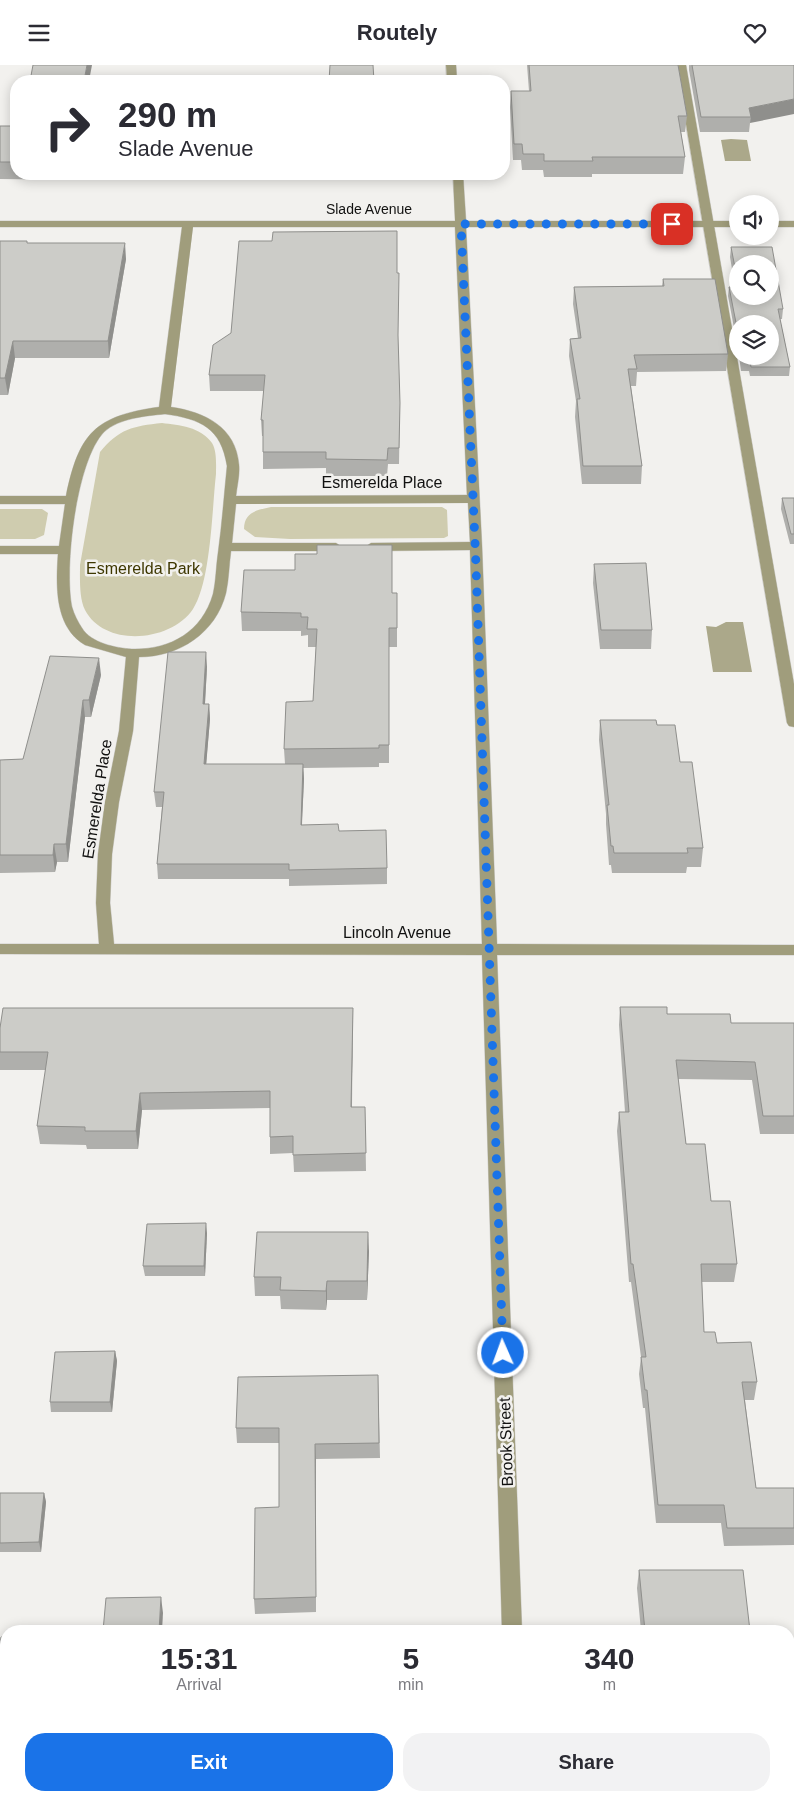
<!DOCTYPE html>
<style>
body{margin:0;font-family:Arial,sans-serif;background:#f2f2f3;color:#2b2b33;height:100vh;display:flex;flex-direction:column;font-size:19px;white-space:nowrap}
*{box-sizing:border-box;margin:0}
p{font-size:16px;color:#7c7c81}
.icon{flex:none;width:28px;height:28px;fill:none;stroke:currentColor;stroke-width:2;stroke-linecap:round;stroke-linejoin:round}
.map{position:relative;flex:1;overflow:hidden}
.side{position:absolute;left:0px;top:1560px;width:795px;height:176px;display:flex;flex-direction:column;background:#fff;border-radius:20px 20px 0 0;box-shadow:0 2px 12px #0003}
.side>*{flex:none}
.banner{position:absolute;left:10px;top:10px;width:500px;height:105px;border-radius:20px;box-shadow:0 2px 12px #0003;background:#fff;color:#2b2b33;overflow:hidden}
.fabs{position:absolute;left:729px;top:130px;display:grid;gap:10px}
.fabs a{display:grid;place-items:center;width:50px;height:50px;border-radius:50%;background:#fff;box-shadow:0 2px 12px #0003;font-size:25px}
.pin{position:absolute;display:grid;place-items:center;width:42px;height:42px;color:#fff;margin:-21px;border-radius:10px;box-shadow:0 2px 8px #0006}
.me{position:absolute;width:55px;margin:-28px;rotate:358deg;stroke-linejoin:round;filter:drop-shadow(0 0 4px #0008)}
.turn{display:flex;align-items:center;gap:18px;height:105px;padding:0 25px;font-size:22px}
.turn .icon{width:65px;height:65px;stroke-width:2.5}
.turn b{display:block;font-size:35px;line-height:42px}
.eta{display:flex;justify-content:space-evenly;align-items:center;height:85px;text-align:center}
.eta b{font-size:30px;font-weight:700;line-height:35px}
.primary-button{display:flex;gap:10px;margin-top:auto;padding:10px 25px}
.primary-button a{flex:1;height:58px;border-radius:20px;background:#1a73e8;color:#fff;font-size:20px;font-weight:700;line-height:58px;text-align:center}
.primary-button a+a{background:#f2f2f3;color:#2b2b33}
header{display:flex;justify-content:space-between;align-items:center;height:65px;padding:0 25px;background:#fff;font-size:22px;font-weight:700}
.map>svg:first-child{display:block}
</style>
<header><svg class="icon" aria-label="menu" viewBox="0 0 24 24"><path d="M4 6h16M4 12h16M4 18h16"/></svg>Routely<svg class="icon" aria-label="heart" viewBox="0 0 24 24"><path d="M12 20l-8-8c-3-5 5-10 8-4 3-6 11-1 8 4z"/></svg></header>
<div class="map">
<svg width="794" height="1736" viewBox="0 0 794 1736">
<rect width="100%" height="100%" fill="#f2f1ee"/>
<g fill="#cfccaf">
<path d="M 162,358 C 179,360 201,362 212,378 C 217,386 216,400 216,409 C 212,444 211,516 193,544 C 171,577 105,583 85,545 C 79,533 80,514 80,500 L 100,387 C 119,364 133,361 162,358 Z"/>
<path d="M 271,442 L 442,442 L 447,445 L 448,471 L 444,473 L 290,474 L 255,472 L 244,464 C 244,447 257,445 271,442 Z"/>
<path d="M 0,444 L 42,444 L 48,448 L 44,470 L 35,474 L 0,474 Z"/>
</g>
<g fill="#aba88a">
<path d="M 731,74 L 747,75 L 751,96 L 725,96 L 721,75 Z"/>
<path d="M 726,557 L 743,557 L 752,607 L 713,607 L 706,561 L 716,562 Z"/>
</g>
<g fill="none" stroke-linecap="round" stroke-linejoin="round">
<g stroke="#cecdca" stroke-width="1">
<path id="lane" d="M 676,0 L 686,0 L 794,619 L 794,662 L 789,661 L 787,658 Z"/>
</g>
<g stroke="#cecdca" stroke-width="1">
<g id="street">
<path d="M 446,0 L 456,0 L 457,16 L 447,16 Z"/>
<path d="M 453,109 L 463,109 L 466,156 L 738,156 L 738,162 L 466,162 L 482,481 L 497,879 L 794,880 L 794,890 L 497,890 L 522,1566 L 502,1566 L 482,890 L 0,889 L 0,879 L 99,879 L 96,838 L 98,789 L 105,737 L 119,666 L 126,592 L 85,580 C 54,562 56,520 58,489 L 0,489 L 0,481 L 59,481 L 65,439 L 0,439 L 0,431 L 66,431 C 79,368 95,351 159,342 L 182,162 L 0,162 L 0,156 L 455,156 ZM 193,162 L 455,162 L 467,430 L 236,431 C 237,421 240,410 239,400 C 236,362 205,347 171,342 ZM 165,349 C 201,354 221,363 227,401 C 224,430 222,459 218,488 C 216,501 216,516 213,529 C 202,567 170,585 132,584 C 116,583 91,578 82,563 C 78,557 74,549 72,542 C 64,504 76,396 104,367 C 119,353 146,351 165,349 ZM 468,438 L 470,477 L 371,478 L 365,482 L 371,486 L 470,485 L 482,879 L 114,879 L 110,838 L 112,789 L 119,737 L 133,666 L 139,592 C 179,592 216,568 226,528 C 229,514 229,500 231,486 L 336,486 L 342,482 L 336,478 L 232,478 L 236,439 Z"/>
<rect x="770" y="156" width="24" height="6"/>
<rect x="508" y="1730" width="20" height="6"/>
</g>
</g>
<use href="#lane" fill="#a09d7c" fill-rule="evenodd"/>
<use href="#street" fill="#a09d7c" fill-rule="evenodd"/>
</g>
<g fill="#afafac" fill-rule="evenodd">
<path d="M 527,0 L 678,0 L 687,51 L 685,67 L 681,67 L 685,92 L 683,109 L 592,109 L 592,112 L 544,112 L 543,105 L 522,105 L 521,95 L 513,95 L 510,42 L 511,26 L 529,26 Z"/>
<path d="M 689,0 L 794,0 L 750,58 L 749,67 L 700,67 L 689,5 Z"/>
<path d="M 0,61 L 16,61 L 16,109 L 116,109 L 115,113 L 82,113 L 82,115 L 0,114 Z"/>
<path d="M 0,176 L 27,178 L 126,194 L 109,293 L 15,293 L 8,330 L 0,330 Z"/>
<path d="M 731,182 L 783,244 L 782,254 L 780,254 L 790,302 L 789,311 L 750,311 L 749,306 L 741,306 L 739,291 L 770,291 L 738,259 L 738,284 L 728,231 L 729,222 L 735,222 L 730,192 ZM 738,199 L 770,231 L 738,231 Z"/>
<path d="M 397,208 L 398,276 L 400,338 L 399,399 L 388,399 L 387,411 L 326,411 L 326,403 L 263,404 L 263,371 L 262,371 L 261,355 L 264,326 L 210,326 L 209,310 Z"/>
<path d="M 663,214 L 728,289 L 726,306 L 637,307 L 636,321 L 631,321 L 642,401 L 641,419 L 582,419 L 575,352 L 576,336 L 569,291 L 570,274 L 578,273 L 573,239 L 574,222 L 662,221 Z"/>
<path d="M 782,433 L 794,433 L 794,479 L 790,479 L 781,444 Z"/>
<path d="M 594,499 L 652,565 L 651,584 L 600,584 L 593,518 Z"/>
<path d="M 392,528 L 397,528 L 397,582 L 389,582 L 389,698 L 379,698 L 379,702 L 303,703 L 304,714 L 302,760 L 339,766 L 387,803 L 387,819 L 289,821 L 289,814 L 158,814 L 157,799 L 162,742 L 156,742 L 154,727 L 207,602 L 205,639 L 209,639 L 210,654 L 206,699 L 285,699 L 284,684 L 313,636 L 316,582 L 308,582 L 308,570 L 301,571 L 301,566 L 242,566 L 241,547 Z"/>
<path d="M 101,610 L 91,652 L 85,652 L 68,797 L 57,797 L 55,807 L 0,808 L 0,695 L 23,694 Z"/>
<path d="M 600,655 L 657,660 L 680,697 L 703,783 L 701,802 L 687,802 L 686,808 L 612,808 L 611,800 L 609,800 L 606,759 L 606,749 L 599,675 Z"/>
<path d="M 620,942 L 731,958 L 794,958 L 794,1069 L 760,1069 L 752,1015 L 678,1014 L 686,1079 L 711,1136 L 737,1199 L 734,1217 L 702,1217 L 704,1267 L 717,1278 L 757,1317 L 754,1335 L 745,1335 L 756,1423 L 794,1423 L 794,1480 L 724,1481 L 721,1458 L 656,1458 L 645,1343 L 643,1343 L 639,1309 L 641,1292 L 631,1217 L 629,1217 L 617,1066 L 619,1047 L 625,1047 L 619,960 Z"/>
<path d="M 353,943 L 352,1042 L 365,1042 L 366,1106 L 294,1107 L 293,1088 L 270,1089 L 270,1043 L 142,1045 L 138,1084 L 87,1084 L 86,1080 L 40,1079 L 37,1061 L 46,1005 L 0,1005 L 0,963 Z"/>
<path d="M 207,1168 L 205,1211 L 145,1211 L 143,1201 Z"/>
<path d="M 369,1186 L 367,1235 L 327,1235 L 326,1245 L 281,1244 L 280,1231 L 255,1231 L 254,1212 Z"/>
<path d="M 115,1286 L 117,1296 L 112,1347 L 51,1347 L 50,1337 Z"/>
<path d="M 378,1310 L 380,1393 L 316,1394 L 316,1547 L 255,1549 L 254,1534 L 279,1442 L 279,1378 L 237,1378 L 236,1363 Z"/>
<path d="M 0,1428 L 44,1428 L 46,1437 L 41,1487 L 0,1487 Z"/>
<path d="M 639,1505 L 750,1566 L 641,1566 L 637,1523 Z"/>
<path d="M 6,1572 L 6,1722 L 0,1722 L 0,1579 Z"/>
<path d="M 96,1730 L 152,1730 L 97,1731 Z"/>
<path d="M 619,1730 L 691,1730 L 692,1736 L 619,1736 Z"/>
</g>
<g fill="#8f8f8c">
<path d="M 87,0 L 92,0 L 89,16 L 84,16 Z"/>
<path d="M 794,34 L 794,49 L 750,58 L 751,52 L 749,43 Z"/>
<path d="M 125,178 L 126,194 L 109,293 L 108,276 Z"/>
<path d="M 13,276 L 15,293 L 8,330 L 5,313 Z"/>
<path d="M 206,587 L 207,602 L 204,654 L 203,639 Z"/>
<path d="M 99,593 L 101,610 L 91,652 L 89,635 Z"/>
<path d="M 83,635 L 85,652 L 68,797 L 66,779 Z"/>
<path d="M 209,639 L 210,654 L 205,714 L 204,699 Z"/>
<path d="M 303,699 L 304,714 L 301,775 L 301,760 Z"/>
<path d="M 54,779 L 57,797 L 55,807 L 53,790 Z"/>
<path d="M 353,943 L 353,960 L 351,1059 L 351,1042 Z"/>
<path d="M 140,1028 L 142,1045 L 138,1084 L 136,1066 Z"/>
<path d="M 206,1158 L 207,1168 L 205,1211 L 204,1201 Z"/>
<path d="M 368,1167 L 369,1186 L 367,1235 L 367,1216 Z"/>
<path d="M 327,1216 L 327,1235 L 326,1245 L 326,1226 Z"/>
<path d="M 115,1286 L 117,1296 L 112,1347 L 110,1337 Z"/>
<path d="M 315,1379 L 316,1394 L 316,1547 L 316,1532 Z"/>
<path d="M 44,1428 L 46,1437 L 41,1487 L 39,1477 Z"/>
<path d="M 161,1532 L 163,1548 L 162,1566 L 159,1566 Z"/>
</g>
<g fill="#ccccc8" stroke="#8f8f8c">
<path d="M 33,0 L 87,0 L 84,16 L 30,16 Z"/>
<path d="M 330,0 L 373,0 L 374,16 L 329,16 Z"/>
<path d="M 529,0 L 678,0 L 687,51 L 678,51 L 685,92 L 592,92 L 593,96 L 544,96 L 544,89 L 523,89 L 522,79 L 514,79 L 511,26 L 531,26 Z"/>
<path d="M 692,0 L 794,0 L 794,34 L 749,43 L 751,52 L 701,52 Z"/>
<rect x="0" y="61" width="16" height="36"/>
<path d="M 397,166 L 397,208 L 399,208 L 398,270 L 400,338 L 399,383 L 388,383 L 387,395 L 326,394 L 326,387 L 263,387 L 263,355 L 261,355 L 265,310 L 209,310 L 213,280 L 231,268 L 239,176 L 272,176 L 273,167 Z"/>
<path d="M 0,176 L 27,176 L 27,178 L 125,178 L 108,276 L 13,276 L 5,313 L 0,313 Z"/>
<path d="M 731,182 L 772,182 L 783,244 L 778,244 L 790,302 L 751,302 L 750,296 L 742,296 L 742,291 L 770,291 L 770,259 L 738,259 L 738,268 L 729,222 L 738,222 L 738,231 L 770,231 L 770,199 L 738,199 L 738,218 Z"/>
<path d="M 663,214 L 715,214 L 728,289 L 634,290 L 637,304 L 628,304 L 642,401 L 583,401 L 577,334 L 580,334 L 570,274 L 581,273 L 574,222 L 664,221 Z"/>
<path d="M 782,433 L 794,433 L 794,469 L 791,469 Z"/>
<path d="M 317,480 L 392,480 L 392,528 L 397,528 L 397,563 L 389,563 L 389,680 L 379,680 L 379,683 L 284,684 L 286,637 L 313,636 L 317,564 L 307,564 L 308,552 L 301,552 L 301,548 L 241,547 L 244,505 L 295,505 L 295,489 L 317,489 Z"/>
<path d="M 646,498 L 652,565 L 601,565 L 594,499 Z"/>
<path d="M 168,587 L 206,587 L 203,639 L 209,639 L 204,699 L 303,699 L 301,760 L 338,759 L 339,766 L 386,765 L 387,803 L 289,805 L 289,799 L 157,799 L 164,727 L 154,727 Z"/>
<path d="M 50,591 L 99,593 L 89,635 L 83,635 L 66,779 L 54,779 L 53,790 L 0,790 L 0,695 L 23,694 Z"/>
<path d="M 600,655 L 656,655 L 657,660 L 675,660 L 680,697 L 692,697 L 703,783 L 687,783 L 688,788 L 614,788 L 613,781 L 611,781 L 607,740 L 609,740 Z"/>
<path d="M 620,942 L 667,942 L 667,949 L 730,949 L 731,958 L 794,958 L 794,1051 L 763,1051 L 755,997 L 676,995 L 686,1079 L 705,1079 L 711,1136 L 730,1136 L 737,1199 L 701,1199 L 704,1267 L 715,1267 L 717,1278 L 751,1277 L 757,1317 L 742,1317 L 756,1423 L 794,1423 L 794,1463 L 727,1463 L 724,1440 L 658,1440 L 647,1325 L 645,1325 L 641,1292 L 646,1292 L 633,1199 L 631,1199 L 619,1047 L 629,1047 Z"/>
<path d="M 3,943 L 353,943 L 351,1042 L 365,1042 L 366,1088 L 293,1090 L 293,1071 L 270,1072 L 270,1026 L 140,1028 L 136,1066 L 85,1066 L 85,1062 L 37,1061 L 48,987 L 0,987 L 0,963 Z"/>
<path d="M 206,1158 L 204,1201 L 143,1201 L 147,1159 Z"/>
<path d="M 257,1167 L 368,1167 L 367,1216 L 327,1216 L 326,1226 L 280,1225 L 281,1212 L 254,1212 Z"/>
<path d="M 115,1286 L 110,1337 L 50,1337 L 55,1287 Z"/>
<path d="M 378,1310 L 379,1378 L 315,1379 L 316,1532 L 254,1534 L 255,1443 L 279,1442 L 279,1363 L 236,1363 L 238,1312 Z"/>
<path d="M 0,1428 L 44,1428 L 39,1477 L 0,1478 Z"/>
<path d="M 639,1505 L 743,1505 L 750,1566 L 645,1566 Z"/>
<path d="M 161,1532 L 159,1566 L 103,1566 L 106,1533 Z"/>
<path d="M 1,1572 L 6,1572 L 6,1707 L 0,1707 L 0,1579 Z"/>
<path d="M 623,1730 L 691,1730 L 692,1736 L 623,1736 Z"/>
</g>
<g fill="none" stroke-linecap="round" stroke-linejoin="round">
<path stroke="#1a73e8" stroke-width="9" stroke-dasharray="0 16.2" d="M 503,1288 L 476,500 L 461,159 L 672,159"/>
</g>
<g text-anchor="middle" dominant-baseline="central" stroke-width="5" stroke-linejoin="round" paint-order="stroke">
<g font-size="14" fill="#111110" stroke="#f2f1ee">
<text x="369" y="144">Slade Avenue</text>
</g>
<g font-size="16" fill="#111110" stroke="#f2f1ee">
<text x="382" y="417">Esmerelda Place</text>
<text transform="translate(97 734) rotate(-81)">Esmerelda Place</text>
<text x="397" y="867">Lincoln Avenue</text>
<text transform="translate(506 1377) rotate(-92)">Brook Street</text>
</g>
<g font-size="16" fill="#3e3700" stroke="#f2f1ee">
<text x="143" y="503">Esmerelda Park</text>
</g>
</g>
</svg>
<div class="fabs">
<a><svg class="icon" aria-label="sound" viewBox="0 0 24 24"><path d="M4 9h4l5-4v14l-5-4H4zM17 9q2 3 0 6"/></svg></a>
<a><svg class="icon" aria-label="search" viewBox="0 0 24 24"><circle cx="10" cy="10" r="6"/><path d="M15 15l6 6"/></svg></a>
<a><svg class="icon" aria-label="layers" viewBox="0 0 24 24"><path d="M12 4l9 5-9 5-9-5zM3 14l9 5 9-5"/></svg></a>
</div>
<div class="pin" style="left:672px;top:159px;background:#d93025"><svg class="icon" aria-label="arrive" viewBox="0 0 24 24"><path d="M6 21V4h12l-3 4 3 4H6"/></svg></div>
<svg class="me" style="left:503px;top:1288px" viewBox="-20 -20 40 40"><circle r="17" fill="#1a73e8" stroke="#fff" stroke-width="3"/><path d="M0-11L8 9 0 5-8 9z" fill="#fff"/></svg>
<div class="banner">
<div class="turn"><svg class="icon" aria-label="right" viewBox="0 0 24 24"><path d="M7 20v-9h11M14 6l5 5-5 5"/></svg><div><b>290 m</b>Slade Avenue</div></div>
</div>
<section class="side">
<div class="eta">
<div><b>15:31</b><p>Arrival</p></div>
<div><b>5</b><p>min</p></div>
<div><b>340</b><p>m</p></div>
</div>
<div class="primary-button"><a>Exit</a><a>Share</a></div>
</section>
</div>
